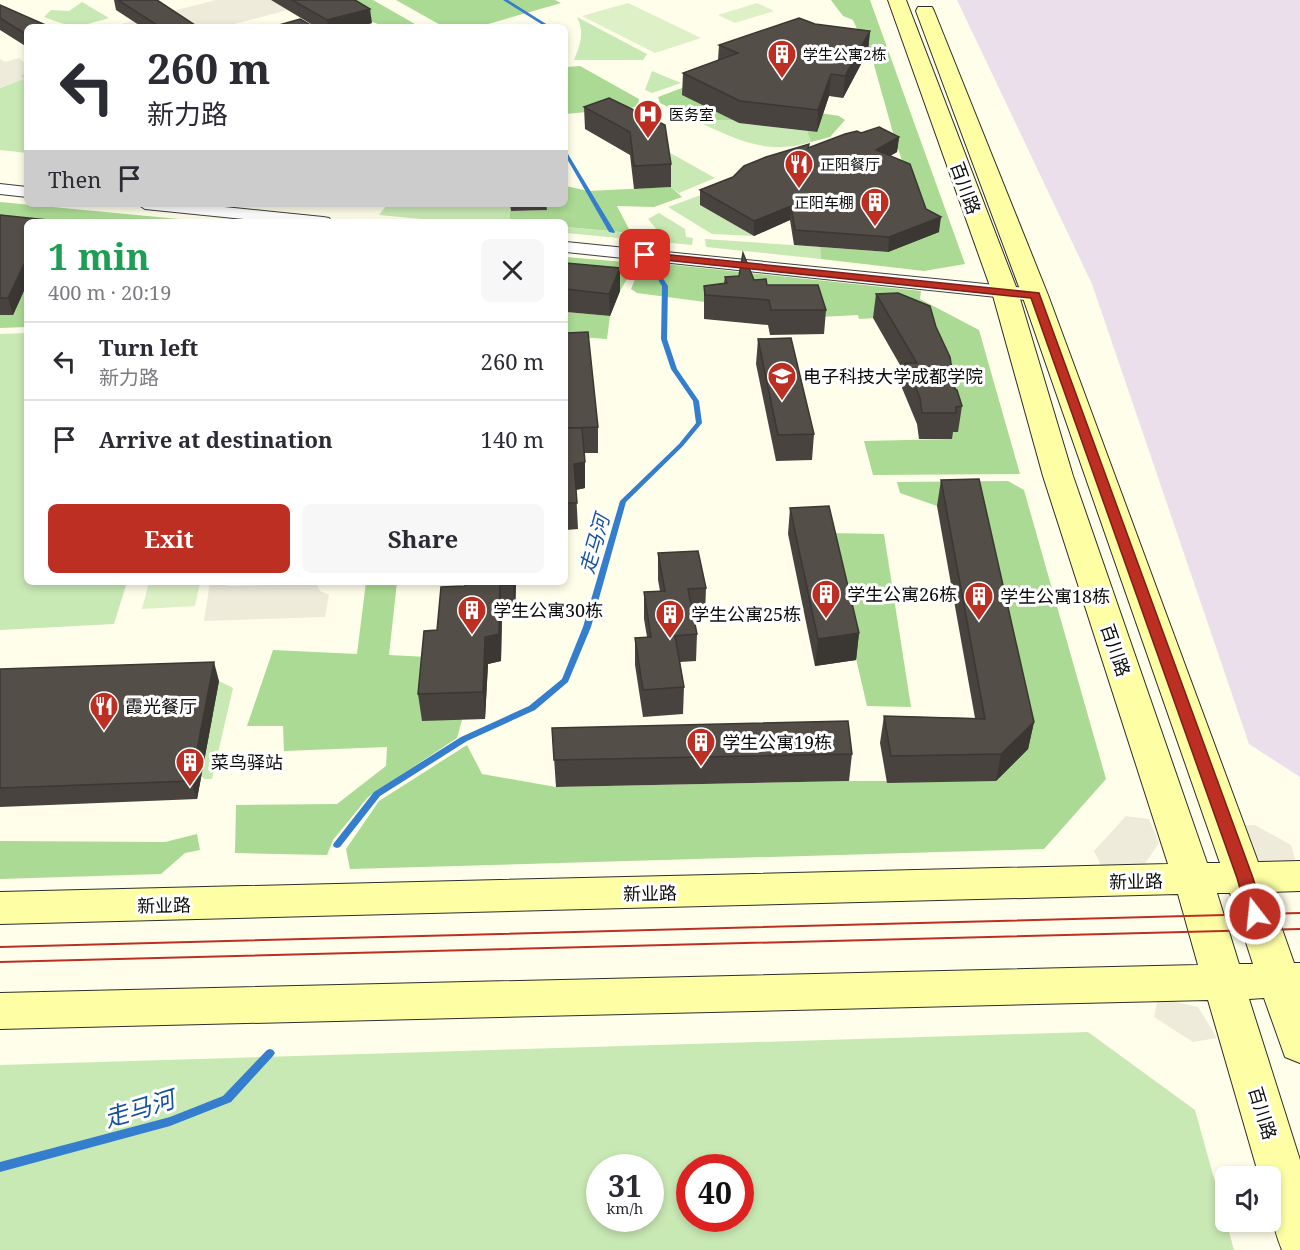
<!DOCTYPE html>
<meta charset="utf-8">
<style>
body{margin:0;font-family:"Noto Serif","Noto Sans SC",serif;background:#f7f7f7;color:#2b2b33;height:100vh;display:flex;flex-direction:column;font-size:22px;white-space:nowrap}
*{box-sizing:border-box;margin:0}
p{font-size:20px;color:#7c7c81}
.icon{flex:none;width:33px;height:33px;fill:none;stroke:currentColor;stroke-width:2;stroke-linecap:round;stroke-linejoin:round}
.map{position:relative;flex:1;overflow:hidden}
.side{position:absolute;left:24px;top:219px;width:544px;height:366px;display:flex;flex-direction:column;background:#fff;border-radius:9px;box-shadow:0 3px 9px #0003}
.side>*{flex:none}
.banner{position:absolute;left:24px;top:24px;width:544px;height:183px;border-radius:9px;box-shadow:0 3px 9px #0003;background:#fff;color:#2b2b33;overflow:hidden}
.fabs{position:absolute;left:1215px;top:1166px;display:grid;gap:12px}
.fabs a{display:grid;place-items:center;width:66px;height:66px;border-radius:9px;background:#fff;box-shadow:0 3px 9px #0003;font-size:30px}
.speed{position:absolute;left:586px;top:1154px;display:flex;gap:12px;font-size:30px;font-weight:700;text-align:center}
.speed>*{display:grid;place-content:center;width:78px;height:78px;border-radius:50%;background:#fff;box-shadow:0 3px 9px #0003;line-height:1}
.speed small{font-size:15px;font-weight:400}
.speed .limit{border:9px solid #d22;background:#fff;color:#111}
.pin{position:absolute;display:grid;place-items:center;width:51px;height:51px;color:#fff;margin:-26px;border-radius:12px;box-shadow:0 3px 9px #0006}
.me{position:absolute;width:66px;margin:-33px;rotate:344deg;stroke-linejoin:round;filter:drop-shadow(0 0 4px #0008)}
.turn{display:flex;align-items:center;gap:21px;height:126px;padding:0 24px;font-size:27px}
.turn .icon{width:78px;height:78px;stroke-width:2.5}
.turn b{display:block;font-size:42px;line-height:51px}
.then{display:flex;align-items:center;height:57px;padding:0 24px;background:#0003;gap:12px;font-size:22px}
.round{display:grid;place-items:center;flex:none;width:63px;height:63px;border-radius:9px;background:#f7f7f7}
.head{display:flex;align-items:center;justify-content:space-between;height:102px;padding:0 24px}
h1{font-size:36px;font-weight:700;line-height:45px;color:#1e9e55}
.button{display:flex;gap:12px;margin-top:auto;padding:12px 24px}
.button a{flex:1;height:69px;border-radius:9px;background:#bd2f23;color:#fff;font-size:24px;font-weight:700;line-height:69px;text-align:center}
.button a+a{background:#f7f7f7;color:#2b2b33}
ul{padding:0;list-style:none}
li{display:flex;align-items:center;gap:18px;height:78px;padding:0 24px;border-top:2px solid #e1e1e2}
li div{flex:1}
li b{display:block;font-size:22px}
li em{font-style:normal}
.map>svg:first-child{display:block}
</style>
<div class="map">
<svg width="1300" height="1250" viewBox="0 0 1300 1250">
<rect width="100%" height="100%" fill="#fffeea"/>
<path fill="#ebdfeb" d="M 957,0 L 1300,0 L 1300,777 L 1249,744 L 1092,284 Z"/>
<g fill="#c9e9b4" fill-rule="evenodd">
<path d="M 82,2 L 109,18 C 78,27 75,29 44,17 L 51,10 L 69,11 Z"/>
<path d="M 577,17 L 647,54 L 643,60 L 574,60 C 580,45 585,34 577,17 Z"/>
<path d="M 652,71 L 681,83 L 652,93 L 645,90 Z"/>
<path d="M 27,73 L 27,153 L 0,150 L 0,88 L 23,79 L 20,75 Z"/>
<path d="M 733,120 L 748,122 L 748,124 L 807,131 L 811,142 C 767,156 736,139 696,121 Z"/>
<path d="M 665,150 L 715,178 L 679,193 L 671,187 Z"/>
<path d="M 731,184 L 700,205 L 754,236 L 712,234 L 668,207 Z"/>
<path d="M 392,204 L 484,204 L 511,206 L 510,221 L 517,222 L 455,222 L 379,215 L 386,206 Z"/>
<path d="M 659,213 L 685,229 L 686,237 L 693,238 L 692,245 L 566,233 L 566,227 L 649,235 L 657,230 L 648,219 Z"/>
<path d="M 705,239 L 820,247 L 821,259 L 706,247 Z"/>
<path d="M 27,333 L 27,582 L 127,582 L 114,624 L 0,630 L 0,334 Z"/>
<path d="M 219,681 L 233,688 L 212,779 L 204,779 L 200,774 Z"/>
<path d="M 1088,1032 L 1195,1110 L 1234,1250 L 0,1250 L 0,1065 ZM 600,1167 L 651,1167 L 651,1218 L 600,1218 ZM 690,1167 L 741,1167 L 741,1218 L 690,1218 Z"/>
</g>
<g fill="#abda94">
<path d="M 335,0 L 373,0 L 415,24 C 380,34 363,16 335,0 Z"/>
<path d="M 396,0 L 555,0 L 561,3 L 478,27 L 444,27 Z"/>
<path d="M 831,0 L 870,0 L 965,264 L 924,271 L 821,259 L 820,247 L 888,252 L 924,224 L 895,140 L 874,65 L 879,53 L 867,51 L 853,20 L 843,16 Z"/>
<path d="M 580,66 L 639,99 L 638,107 L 566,114 L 566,67 Z"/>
<path d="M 706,79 L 733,120 L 696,121 L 660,103 L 658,97 Z"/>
<path d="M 808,111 L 839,116 L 845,120 L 830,137 L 811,142 L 807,131 L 817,132 Z"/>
<path d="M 566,186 L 588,191 L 671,187 L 682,197 L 654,207 L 617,206 L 631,233 L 566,227 L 566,222 L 510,221 L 510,211 L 546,210 L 546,204 L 566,204 Z"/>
<path d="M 0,202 L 189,220 L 27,222 L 0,231 Z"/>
<path d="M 566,257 L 636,263 L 620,291 L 566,285 Z"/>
<path d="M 0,260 L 27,262 L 27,327 L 0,328 L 0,315 L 13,315 Z"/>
<path d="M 656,263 L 921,291 L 920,299 L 979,330 L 1020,474 L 873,475 L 864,441 L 951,439 L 949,414 L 892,317 L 859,319 L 858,315 L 819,317 L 637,293 L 631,289 L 638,272 Z"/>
<path d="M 566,312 L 610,316 L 607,339 L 566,336 Z"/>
<path d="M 1008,481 L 1024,490 L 1106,779 L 1044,849 L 350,869 L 346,849 L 379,801 L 467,745 L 482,774 L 556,787 L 849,781 L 996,781 L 974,505 L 937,506 L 900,493 L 897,482 Z"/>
<path d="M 827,533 L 884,534 L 911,707 L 867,706 Z"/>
<path d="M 366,582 L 397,582 L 389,655 L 428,657 L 462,720 L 457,738 L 368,797 L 333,840 L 327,855 L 235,853 L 236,805 L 337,804 L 386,766 L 387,747 L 284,751 L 283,726 L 247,726 L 273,650 L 357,654 Z"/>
<path d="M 197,834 L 200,850 L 185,853 L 161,874 L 0,879 L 0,841 L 165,842 Z"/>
</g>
<g fill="#ddf0c6">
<path d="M 628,3 L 701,38 L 655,53 L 582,16 Z"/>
<path d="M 757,3 L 774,11 L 735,23 L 718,15 Z"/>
<path d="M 149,582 L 200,582 L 195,606 L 142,609 Z"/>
</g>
<g fill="#eeebdb">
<path d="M 216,0 L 271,0 L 288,10 L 223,27 L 110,27 Z"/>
<path d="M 19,58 L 27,65 L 27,73 L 20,75 L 24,79 L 0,88 L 0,59 L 5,62 Z"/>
<path d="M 210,582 L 230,586 L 317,584 L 320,591 L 329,595 L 325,617 L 204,621 Z"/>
<path d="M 1126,816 L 1149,819 L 1159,843 L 1144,865 L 1103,869 L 1094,851 Z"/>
<path d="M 1232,825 L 1255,825 L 1291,845 L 1296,862 L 1281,866 L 1258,860 L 1240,849 Z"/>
<path d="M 1158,998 L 1198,1007 L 1217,1038 L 1193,1042 L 1154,1017 Z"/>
</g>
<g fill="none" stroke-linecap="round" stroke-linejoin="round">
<g fill="#357ece" fill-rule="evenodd">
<path d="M 503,0 L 508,0 L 551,27 L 546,27 Z"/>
<path d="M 566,153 L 568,154 L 615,232 L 614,233 L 609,232 L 566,157 Z"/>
<path d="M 658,273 L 660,274 L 668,286 L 667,339 L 677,369 L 699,401 L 702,423 L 683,446 L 626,502 L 591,627 L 568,682 L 535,710 L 467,741 L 380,796 L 340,847 L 337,848 L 334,847 L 333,845 L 334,843 L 374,792 L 461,737 L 529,706 L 562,679 L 583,627 L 620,501 L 679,444 L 696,423 L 693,401 L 671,369 L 661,339 L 662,286 L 655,275 Z"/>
<path d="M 270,1049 L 273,1050 L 275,1053 L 273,1056 L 231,1102 L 170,1126 L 0,1172 L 0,1162 L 170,1117 L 223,1096 L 267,1050 Z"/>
</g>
<g stroke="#3f3f3f" stroke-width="2">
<g id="street">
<path d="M 0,184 L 27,187 L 27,197 L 0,194 Z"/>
<path d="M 137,204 L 195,204 L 323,217 L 329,218 L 332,222 L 272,222 L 145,209 Z"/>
<path d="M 566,242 L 1035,289 L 1042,291 L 1044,295 L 1042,299 L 1035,301 L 566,252 Z"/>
</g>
</g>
<g stroke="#2e2e2e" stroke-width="2">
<path id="secondary" d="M 888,0 L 906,0 L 1018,292 L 1073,476 L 1207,863 L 1220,863 L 1022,295 L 916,11 L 918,7 L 932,7 L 934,11 L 1048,295 L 1258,862 L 1300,861 L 1300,891 L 1269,892 L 1294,963 L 1300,963 L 1300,1063 L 1285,1057 L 1264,998 L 1249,999 L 1300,1160 L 1300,1250 L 1282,1250 C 1271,1223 1270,1205 1270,1176 L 1259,1176 L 1208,1000 L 0,1029 L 0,993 L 1198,965 L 1178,894 L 0,924 L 0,892 L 1168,864 L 1043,476 L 992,292 ZM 1217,893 L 1230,893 L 1253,964 L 1239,964 Z"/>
</g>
<use href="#street" fill="#fff" fill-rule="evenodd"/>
<use href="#secondary" fill="#feffa5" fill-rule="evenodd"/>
<g stroke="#bd2f23" stroke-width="2">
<path d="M 0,947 L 1300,913"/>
<path d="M 0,962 L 1300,929"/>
</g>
</g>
<g fill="#48433e">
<path d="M 114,0 L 157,0 L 198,27 L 142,27 L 116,10 Z"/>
<path d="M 271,0 L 355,0 L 372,23 L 358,27 L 316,27 Z"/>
<path d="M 0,5 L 27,27 L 27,47 L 0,30 Z"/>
<path d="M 815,24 L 870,31 L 868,51 L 843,98 L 829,96 L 817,132 L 739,123 L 682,95 L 683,73 L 718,60 L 719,45 Z"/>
<path d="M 609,98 L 671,164 L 671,187 L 634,189 L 630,155 L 585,129 L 584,107 Z"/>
<path d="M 861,133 L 899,137 L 897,152 L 890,156 L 926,209 L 939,232 L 888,252 L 794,245 L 790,220 L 754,236 L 700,205 L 700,190 L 809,148 Z"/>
<path d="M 510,204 L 546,204 L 547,210 L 511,211 Z"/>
<path d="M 0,215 L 27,222 L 27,284 L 13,315 L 0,315 Z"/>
<path d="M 566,263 L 620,268 L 620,291 L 610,316 L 566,312 Z"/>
<path d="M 725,277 L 767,285 L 826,310 L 824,334 L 770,335 L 768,325 L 704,319 L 704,286 L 724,283 Z"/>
<path d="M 876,294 L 936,327 L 955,389 L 962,406 L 958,432 L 953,432 L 952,439 L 919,439 L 917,424 L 902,388 L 904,372 L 873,318 Z"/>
<path d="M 566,333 L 598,427 L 598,453 L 584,453 L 585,488 L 576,490 L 578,529 L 566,530 Z"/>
<path d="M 758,339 L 814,434 L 812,460 L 776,461 L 756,364 Z"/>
<path d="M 941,480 L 1034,722 L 1028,749 L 996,781 L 887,783 L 880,743 L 884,716 L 975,718 L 937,506 Z"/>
<path d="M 790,508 L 859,633 L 856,660 L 815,666 L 788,534 Z"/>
<path d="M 658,553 L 706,588 L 705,615 L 694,616 L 697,634 L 696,661 L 680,662 L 684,687 L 683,714 L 643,717 L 635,665 L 635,638 L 647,637 L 644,619 L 644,592 L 660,591 L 658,580 Z"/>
<path d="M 516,582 L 515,612 L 502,612 L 501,661 L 488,664 L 485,719 L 422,721 L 418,694 L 437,630 L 465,586 Z"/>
<path d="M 0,669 L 219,681 L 197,799 L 0,807 Z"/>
<path d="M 552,728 L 852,754 L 849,781 L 556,787 Z"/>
</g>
<g fill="#3b3732">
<path d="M 370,9 L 372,23 L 358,27 L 328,27 L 327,20 Z"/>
<path d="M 870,31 L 868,51 L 843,98 L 845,76 Z"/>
<path d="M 831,74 L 829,96 L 817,132 L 818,110 Z"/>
<path d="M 899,137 L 897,152 L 874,165 L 876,150 Z"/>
<path d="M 791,206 L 790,220 L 754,236 L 754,221 Z"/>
<path d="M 941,217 L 939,232 L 888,252 L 889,237 Z"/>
<path d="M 27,258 L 27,284 L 13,315 L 8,298 Z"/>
<path d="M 620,268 L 620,291 L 610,316 L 609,294 Z"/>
<path d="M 585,462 L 585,488 L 575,490 L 574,464 Z"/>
<path d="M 513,582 L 516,582 L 515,612 L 513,585 Z"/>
<path d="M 500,585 L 502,612 L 501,661 L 488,664 L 485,719 L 483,692 L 485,637 Z"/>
<path d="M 859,633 L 856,660 L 815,666 L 818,639 Z"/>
<path d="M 214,662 L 219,681 L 197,799 L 191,781 Z"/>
<path d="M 1034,722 L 1028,749 L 996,781 L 1001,754 Z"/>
</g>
<g fill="#544e48" stroke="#3b3732" stroke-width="1.5">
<path d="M 118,0 L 157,0 L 198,27 L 160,27 Z"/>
<path d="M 292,0 L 355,0 L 370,9 L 327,20 Z"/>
<path d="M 0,5 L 50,27 L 27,27 L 27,35 L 0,18 Z"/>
<path d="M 799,18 L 815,24 L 870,31 L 845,76 L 831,74 L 818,110 L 740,101 L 683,73 L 738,53 L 719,45 Z"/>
<path d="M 300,19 L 314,27 L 272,27 Z"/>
<path d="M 609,98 L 665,125 L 671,164 L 634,166 L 630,132 L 584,107 Z"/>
<path d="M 879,127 L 899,137 L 876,150 L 910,164 L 926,209 L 941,217 L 889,237 L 795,230 L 791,206 L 754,221 L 700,190 L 733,177 L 744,166 L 766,157 L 809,144 L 808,148 L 845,134 L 857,131 L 861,133 Z"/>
<path d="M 0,215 L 67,222 L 27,222 L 27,258 L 8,298 L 0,298 Z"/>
<path d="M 743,253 L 754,280 L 766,279 L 767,285 L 818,285 L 826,310 L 771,310 L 769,300 L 705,295 L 704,286 L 727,283 L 725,277 L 739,276 Z"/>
<path d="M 566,263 L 620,268 L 609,294 L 566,289 Z"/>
<path d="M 898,293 L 930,306 L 936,327 L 950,357 L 955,389 L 957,390 L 962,406 L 956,407 L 956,413 L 922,413 L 920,398 L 905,363 L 917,363 L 876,294 Z"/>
<path d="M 588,332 L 598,427 L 566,428 L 566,333 Z"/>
<path d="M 791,338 L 814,434 L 778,435 L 758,339 Z"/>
<path d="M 566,428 L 582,428 L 585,462 L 574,464 L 577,503 L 566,503 Z"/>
<path d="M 979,479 L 1034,722 L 1001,754 L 891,756 L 884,716 L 985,719 L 941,480 Z"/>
<path d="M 829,506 L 859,633 L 818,639 L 790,508 Z"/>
<path d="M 698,551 L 706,588 L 688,589 L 697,634 L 675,636 L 684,687 L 643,690 L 635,638 L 651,637 L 644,592 L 665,591 L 658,553 Z"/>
<path d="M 466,582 L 513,582 L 513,585 L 500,585 L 499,634 L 485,637 L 483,692 L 418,694 L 424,631 L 437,630 L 441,587 L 465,586 Z"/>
<path d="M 214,662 L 191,781 L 0,788 L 0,669 Z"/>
<path d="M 848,721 L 852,754 L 554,760 L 552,728 Z"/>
</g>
<path fill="#bd2f23" stroke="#7b1f17" stroke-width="1.5" d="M 642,252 L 1039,293 L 1253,878 L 1264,914 L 1261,919 L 1255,921 L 1250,919 L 1247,914 L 1237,878 L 1031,298 L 645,258 L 640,255 Z"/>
<defs>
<g id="building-pin" transform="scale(1.5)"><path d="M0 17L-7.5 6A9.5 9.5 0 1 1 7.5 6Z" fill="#bd2f23" stroke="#fff"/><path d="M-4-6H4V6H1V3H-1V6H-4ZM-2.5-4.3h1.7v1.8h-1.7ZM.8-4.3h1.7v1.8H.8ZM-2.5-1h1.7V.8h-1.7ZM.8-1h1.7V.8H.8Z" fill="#fff"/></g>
<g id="hospital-pin" transform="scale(1.5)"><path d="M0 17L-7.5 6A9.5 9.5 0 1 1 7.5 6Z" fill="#bd2f23" stroke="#fff"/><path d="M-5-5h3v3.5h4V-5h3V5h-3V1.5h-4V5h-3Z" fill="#fff"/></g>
<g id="restaurant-pin" transform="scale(1.5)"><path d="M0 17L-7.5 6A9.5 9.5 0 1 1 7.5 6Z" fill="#bd2f23" stroke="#fff"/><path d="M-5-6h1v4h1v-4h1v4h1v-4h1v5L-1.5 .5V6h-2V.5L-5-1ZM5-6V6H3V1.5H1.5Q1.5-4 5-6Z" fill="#fff"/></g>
<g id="university-pin" transform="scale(1.5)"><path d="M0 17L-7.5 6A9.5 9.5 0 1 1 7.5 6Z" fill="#bd2f23" stroke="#fff"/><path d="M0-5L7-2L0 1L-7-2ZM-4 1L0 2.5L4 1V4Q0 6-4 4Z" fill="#fff"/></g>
</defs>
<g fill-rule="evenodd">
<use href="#building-pin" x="782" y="54"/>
<use href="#hospital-pin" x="648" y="114"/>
<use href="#restaurant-pin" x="799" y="164"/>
<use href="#building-pin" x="875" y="202"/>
<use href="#university-pin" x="782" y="376"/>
<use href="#building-pin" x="826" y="594"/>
<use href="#building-pin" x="979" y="596"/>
<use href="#building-pin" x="472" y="610"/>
<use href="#building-pin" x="670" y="614"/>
<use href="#restaurant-pin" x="104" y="706"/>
<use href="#building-pin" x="701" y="742"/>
<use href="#building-pin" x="190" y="762"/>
</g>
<g text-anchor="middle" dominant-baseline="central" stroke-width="6" stroke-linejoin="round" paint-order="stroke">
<g font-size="15" fill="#0c0c0c" stroke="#fff" text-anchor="start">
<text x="803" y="54">学生公寓2栋</text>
<text x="669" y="114">医务室</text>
<text x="820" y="164">正阳餐厅</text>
<text x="854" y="202" text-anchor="end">正阳车棚</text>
</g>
<g font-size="18" fill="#0c0c0c" stroke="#fff">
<text transform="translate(966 188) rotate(70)">百川路</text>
<text transform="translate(1116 650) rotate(71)">百川路</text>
<text transform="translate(1136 881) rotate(-1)">新业路</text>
<text transform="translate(650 893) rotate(-1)">新业路</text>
<text transform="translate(164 905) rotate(-1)">新业路</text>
<text transform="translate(1263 1113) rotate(73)">百川路</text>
</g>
<g font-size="18" fill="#0c0c0c" stroke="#fff" text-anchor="start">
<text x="803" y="376">电子科技大学成都学院</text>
<text x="847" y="594">学生公寓26栋</text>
<text x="1000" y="596">学生公寓18栋</text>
<text x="493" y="610">学生公寓30栋</text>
<text x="691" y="614">学生公寓25栋</text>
<text x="125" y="706">霞光餐厅</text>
<text x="722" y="742">学生公寓19栋</text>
<text x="211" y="762">菜鸟驿站</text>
</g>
<g font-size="20" font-style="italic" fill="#14519e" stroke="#fff">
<text transform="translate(594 544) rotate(-74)">走马河</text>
</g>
<g font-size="24" font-style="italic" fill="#14519e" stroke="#fff">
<text transform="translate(139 1108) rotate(-17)">走马河</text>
</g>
</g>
</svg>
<div class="fabs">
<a><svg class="icon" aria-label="sound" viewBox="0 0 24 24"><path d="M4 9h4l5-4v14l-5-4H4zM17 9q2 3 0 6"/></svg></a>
</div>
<div class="speed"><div>31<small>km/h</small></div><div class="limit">40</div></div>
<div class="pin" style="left:645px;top:255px;background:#d93025"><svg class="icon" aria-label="arrive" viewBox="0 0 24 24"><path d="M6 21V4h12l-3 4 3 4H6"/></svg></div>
<svg class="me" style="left:1255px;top:914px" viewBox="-20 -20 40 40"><circle r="17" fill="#bd2f23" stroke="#fff" stroke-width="3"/><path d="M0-11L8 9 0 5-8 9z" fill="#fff"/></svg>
<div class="banner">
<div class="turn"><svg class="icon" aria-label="left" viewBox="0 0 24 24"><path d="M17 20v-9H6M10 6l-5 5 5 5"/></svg><div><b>260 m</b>新力路</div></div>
<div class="then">Then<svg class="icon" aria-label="arrive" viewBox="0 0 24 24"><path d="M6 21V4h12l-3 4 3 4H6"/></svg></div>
</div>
<section class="side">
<div class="head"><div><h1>1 min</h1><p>400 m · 20:19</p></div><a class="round"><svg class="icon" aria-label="close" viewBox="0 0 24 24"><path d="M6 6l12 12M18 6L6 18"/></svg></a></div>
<ul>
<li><svg class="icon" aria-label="left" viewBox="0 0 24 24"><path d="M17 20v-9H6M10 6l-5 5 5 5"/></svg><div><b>Turn left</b><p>新力路</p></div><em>260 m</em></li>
<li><svg class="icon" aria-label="arrive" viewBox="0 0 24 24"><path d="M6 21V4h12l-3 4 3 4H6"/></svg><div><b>Arrive at destination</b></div><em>140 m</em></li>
</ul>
<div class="button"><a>Exit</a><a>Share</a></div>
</section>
</div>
